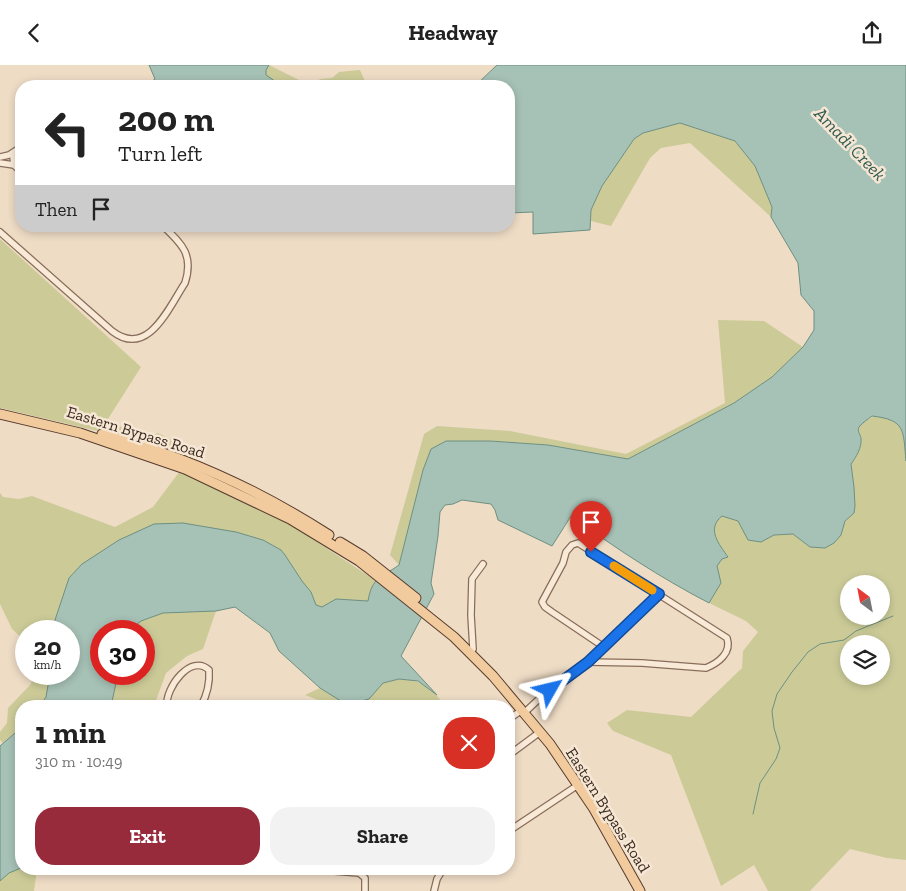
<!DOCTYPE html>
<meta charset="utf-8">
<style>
body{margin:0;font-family:"Zilla Slab",serif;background:#f2f2f2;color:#222;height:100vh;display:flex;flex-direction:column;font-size:19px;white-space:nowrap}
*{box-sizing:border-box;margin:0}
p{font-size:16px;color:#767676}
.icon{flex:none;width:28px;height:28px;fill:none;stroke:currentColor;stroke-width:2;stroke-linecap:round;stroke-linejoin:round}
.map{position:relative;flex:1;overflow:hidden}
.sheet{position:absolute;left:15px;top:635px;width:500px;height:175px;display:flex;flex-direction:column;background:#fff;border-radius:20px;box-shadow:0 2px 8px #0003}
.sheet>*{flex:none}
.guide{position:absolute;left:15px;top:15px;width:500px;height:152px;border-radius:20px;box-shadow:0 2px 8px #0003;background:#fff;color:#222;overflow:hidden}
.needle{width:32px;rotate:328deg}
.tools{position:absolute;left:840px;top:510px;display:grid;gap:10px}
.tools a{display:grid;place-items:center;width:50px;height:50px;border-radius:50%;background:#fff;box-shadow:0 2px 8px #0003;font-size:25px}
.speed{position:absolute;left:15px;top:555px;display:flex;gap:10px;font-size:25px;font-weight:700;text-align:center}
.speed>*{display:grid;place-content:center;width:65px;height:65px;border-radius:50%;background:#fff;box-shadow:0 2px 8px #0003;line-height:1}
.speed small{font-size:12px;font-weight:400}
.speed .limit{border:8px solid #d22;background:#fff;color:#111}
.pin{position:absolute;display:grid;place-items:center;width:42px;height:42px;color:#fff;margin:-51px -21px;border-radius:50% 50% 50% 0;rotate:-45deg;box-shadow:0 0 5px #0007}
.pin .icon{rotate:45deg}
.me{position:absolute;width:55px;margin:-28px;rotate:53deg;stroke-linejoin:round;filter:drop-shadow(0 0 4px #0008)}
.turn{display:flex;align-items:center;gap:18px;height:105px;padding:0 20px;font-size:22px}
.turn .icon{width:65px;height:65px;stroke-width:2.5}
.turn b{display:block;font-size:35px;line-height:42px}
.then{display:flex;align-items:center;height:48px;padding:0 20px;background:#0003;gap:10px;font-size:19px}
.round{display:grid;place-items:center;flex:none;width:52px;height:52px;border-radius:20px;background:#f2f2f2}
.headline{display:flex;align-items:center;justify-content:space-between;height:85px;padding:0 20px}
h1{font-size:30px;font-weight:700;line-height:38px}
.cta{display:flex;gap:10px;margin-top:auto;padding:10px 20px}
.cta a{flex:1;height:58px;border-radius:20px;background:#982b3b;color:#fff;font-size:20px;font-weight:700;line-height:58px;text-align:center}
.cta a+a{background:#f2f2f2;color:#222}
header{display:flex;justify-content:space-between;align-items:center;height:65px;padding:0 20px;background:#fff;font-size:22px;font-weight:700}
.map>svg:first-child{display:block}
</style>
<header><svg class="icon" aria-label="back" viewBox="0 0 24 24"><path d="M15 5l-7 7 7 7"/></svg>Headway<svg class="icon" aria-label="share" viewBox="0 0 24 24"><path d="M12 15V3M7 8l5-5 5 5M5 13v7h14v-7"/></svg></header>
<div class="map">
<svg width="906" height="826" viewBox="0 0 906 826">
<rect width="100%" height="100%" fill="#eedcc5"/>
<g fill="#cccb98" fill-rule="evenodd">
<path d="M 269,0 L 307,19 L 321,14 L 332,13 L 339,7 L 360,5 L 367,21 L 267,21 L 245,3 Z"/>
<path d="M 680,58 L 735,76 L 755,101 L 772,142 L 771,152 L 690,78 L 661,83 L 650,93 L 611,161 L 591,156 L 591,145 L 602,121 L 634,74 L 643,68 Z"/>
<path d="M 0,174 L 141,302 L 106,357 L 150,371 L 158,368 L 194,385 L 186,387 L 155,376 L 144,377 L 0,343 Z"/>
<path d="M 718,255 L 764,256 L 803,282 L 772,312 L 734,338 L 628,394 L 548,380 L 491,376 L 446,376 L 432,384 L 423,405 L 401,493 L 386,530 L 328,551 L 291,523 L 69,566 L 26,566 L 26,577 L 12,564 L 0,539 L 0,428 L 3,432 L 19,434 L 32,431 L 115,462 L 153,442 L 180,406 L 252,438 L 285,456 L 375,515 L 399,500 L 390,490 L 424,369 L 437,361 L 510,366 L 626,389 L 725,338 Z"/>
<path d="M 886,348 L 906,360 L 906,795 L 887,793 L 850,784 L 810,826 L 768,826 L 754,800 L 721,821 L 671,690 L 613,666 L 607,658 L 627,645 L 691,652 L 742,603 L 743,586 L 758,567 L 746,556 L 709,538 L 721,518 L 717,501 L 722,494 L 728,492 C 719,479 706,464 722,451 L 738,456 L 760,477 L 774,470 L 793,469 L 810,482 L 825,483 L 834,478 L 840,470 L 842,462 L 855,441 L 851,399 C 856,393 861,383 861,374 C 861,371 859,370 858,367 C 857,355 878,350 886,348 ZM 849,519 L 881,519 L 881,551 L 849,551 ZM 849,579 L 881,579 L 881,611 L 849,611 Z"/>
<path d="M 144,540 L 235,542 L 216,546 L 203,584 L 187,591 L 166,608 L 154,641 L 113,637 L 110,641 L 112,637 L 118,609 L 144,609 L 144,566 L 128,566 Z"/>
<path d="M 33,609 L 54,609 L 46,632 L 40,641 L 21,641 L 21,663 L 3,678 L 0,675 L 0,667 L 7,658 L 8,643 L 31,619 Z"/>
<path d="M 399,614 C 421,614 433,624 445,641 L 334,641 L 305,630 L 320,623 L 344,638 L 369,634 L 383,618 Z"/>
<path d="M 21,748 L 21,804 L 37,804 L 34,826 L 0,826 L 0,765 Z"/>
</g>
<g fill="#a6c1b6" stroke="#6d9082">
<path d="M 149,0 L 269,0 L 266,5 L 266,10 L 282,21 L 146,21 L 155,14 Z"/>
<path d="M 497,0 L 906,0 L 906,396 C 903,365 906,355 872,351 C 868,354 862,358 859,362 C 857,366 860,369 861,373 C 862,383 856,392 851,399 L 854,422 L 855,441 L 854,448 L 845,456 L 841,470 L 834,478 L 825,483 L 810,482 L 793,469 L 774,470 L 761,477 L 748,475 L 738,456 L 722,451 C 706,464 719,479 728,492 L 722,494 L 717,501 L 721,518 L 709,538 C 659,512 617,484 571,451 L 552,481 L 498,455 L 495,445 L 491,439 L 462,435 L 453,439 L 445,440 L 440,447 L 438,471 L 431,518 L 434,529 L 401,591 L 437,630 L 418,616 L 399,614 L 383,618 L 369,634 L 354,638 L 344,638 L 320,623 L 279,586 L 270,568 L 235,542 L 216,546 L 163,548 L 141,556 L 128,566 L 101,566 L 101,609 L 118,609 L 111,641 L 40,641 L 46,632 L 50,609 L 69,609 L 69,566 L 45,566 L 54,558 L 69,513 L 82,499 L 119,475 L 154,459 L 183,458 L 236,467 L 263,475 L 281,485 L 285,490 L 302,516 L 311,527 L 316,540 L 322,542 L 336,534 L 368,536 C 372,512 381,513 399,500 L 423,405 L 431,384 L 446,376 L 490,376 L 548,380 L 628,394 L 734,338 L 772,312 L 803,282 L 814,265 L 814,246 L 801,230 L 798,198 L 771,152 L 772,142 L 755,101 L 735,76 L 680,58 L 643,68 L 634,74 L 602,121 L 591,145 L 590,165 L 533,169 L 533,147 L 509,148 L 509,21 L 475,21 Z"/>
<path d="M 21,663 L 21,803 L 9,808 L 0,816 L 0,681 Z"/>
</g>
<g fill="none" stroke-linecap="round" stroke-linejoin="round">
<path stroke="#6d9082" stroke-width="1" d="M 753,749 L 760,718 L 776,694 L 780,683 L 774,663 L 772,646 L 777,629 L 792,607 L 808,587 L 820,579 L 844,575 L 856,566 L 893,551"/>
<g stroke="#896d5b" stroke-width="8">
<g id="street">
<path d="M 14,88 L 13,92 L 14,100 L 21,107"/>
<path d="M 0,92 L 9,90 L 21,82"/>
<path d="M 0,98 L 14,100"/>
<path d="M 0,167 L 112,266 C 148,294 169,242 185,218 C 194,190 182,179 163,161"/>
<path d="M 473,584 L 471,550 L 472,514 L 483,499"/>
<path d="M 588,597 L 642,598 L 706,603 C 718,598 732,588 727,573 L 578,478 L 572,480 L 566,487 L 563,498 L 542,537 L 545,542 L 552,547 L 604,582"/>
<path d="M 167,641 C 165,623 191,588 209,605 C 210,619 207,630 201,641"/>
<path d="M 524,648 L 539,634 L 588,597 L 659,529"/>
<path d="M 509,654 L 522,645"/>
<path d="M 509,690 L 540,667"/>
<path d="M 509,766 L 578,720"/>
<path d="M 309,804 L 359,808 L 365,813 L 365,826"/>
<path d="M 434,826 L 437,814 L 443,804"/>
</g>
</g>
<g stroke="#573c2f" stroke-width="11">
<g id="primary">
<path d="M 0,349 L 80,368 L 185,404 L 290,454 L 359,496 L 454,572 L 493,611 L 524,648 L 550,679 L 594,744 L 640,826"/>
<path d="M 102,369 C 183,390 259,425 329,470"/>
<path d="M 340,477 L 363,491 L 416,533"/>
</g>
</g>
<use href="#street" stroke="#f9ead8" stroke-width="5.5"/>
<use href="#primary" stroke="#f1cb9d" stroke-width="9"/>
</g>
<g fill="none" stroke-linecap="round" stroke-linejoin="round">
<g stroke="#114b97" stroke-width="12">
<path id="route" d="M 550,625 L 588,597 L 659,529 L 591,487"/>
</g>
<use href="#route" stroke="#1a73e8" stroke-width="9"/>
<path stroke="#f59e0b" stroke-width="9" d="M 614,501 L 652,525"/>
</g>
<g text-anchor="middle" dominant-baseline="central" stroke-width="5" stroke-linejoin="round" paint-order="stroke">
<g font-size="16" fill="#39281f" stroke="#f6e7d4">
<text transform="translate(136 367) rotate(17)">Eastern Bypass Road</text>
<text transform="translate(608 745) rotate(58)">Eastern Bypass Road</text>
</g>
<g font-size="18" font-style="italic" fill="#2e5950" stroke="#f6e7d4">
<text transform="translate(850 79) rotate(46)">Amadi Creek</text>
</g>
</g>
</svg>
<div class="tools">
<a><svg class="needle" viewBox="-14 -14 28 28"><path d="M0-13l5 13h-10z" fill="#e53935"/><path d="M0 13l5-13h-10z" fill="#767676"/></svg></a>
<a><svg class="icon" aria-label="layers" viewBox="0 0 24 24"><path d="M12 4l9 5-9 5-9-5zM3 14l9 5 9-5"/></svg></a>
</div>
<div class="speed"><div>20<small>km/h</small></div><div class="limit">30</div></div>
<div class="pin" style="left:591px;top:487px;background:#d93025"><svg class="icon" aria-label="arrive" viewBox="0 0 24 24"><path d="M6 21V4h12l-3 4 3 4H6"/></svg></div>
<svg class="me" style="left:550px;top:625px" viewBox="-20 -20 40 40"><path d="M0-17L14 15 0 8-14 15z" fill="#1a73e8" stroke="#fff" stroke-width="4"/></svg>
<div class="guide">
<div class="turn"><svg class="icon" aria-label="left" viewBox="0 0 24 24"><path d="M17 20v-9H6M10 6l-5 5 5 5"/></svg><div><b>200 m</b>Turn left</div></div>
<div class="then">Then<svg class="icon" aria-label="arrive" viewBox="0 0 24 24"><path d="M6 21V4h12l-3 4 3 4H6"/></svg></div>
</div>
<section class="sheet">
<div class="headline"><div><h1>1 min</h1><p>310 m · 10:49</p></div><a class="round" style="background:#d93025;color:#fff"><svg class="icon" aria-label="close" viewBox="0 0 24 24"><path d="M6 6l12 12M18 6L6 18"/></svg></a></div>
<div class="cta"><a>Exit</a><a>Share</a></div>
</section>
</div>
